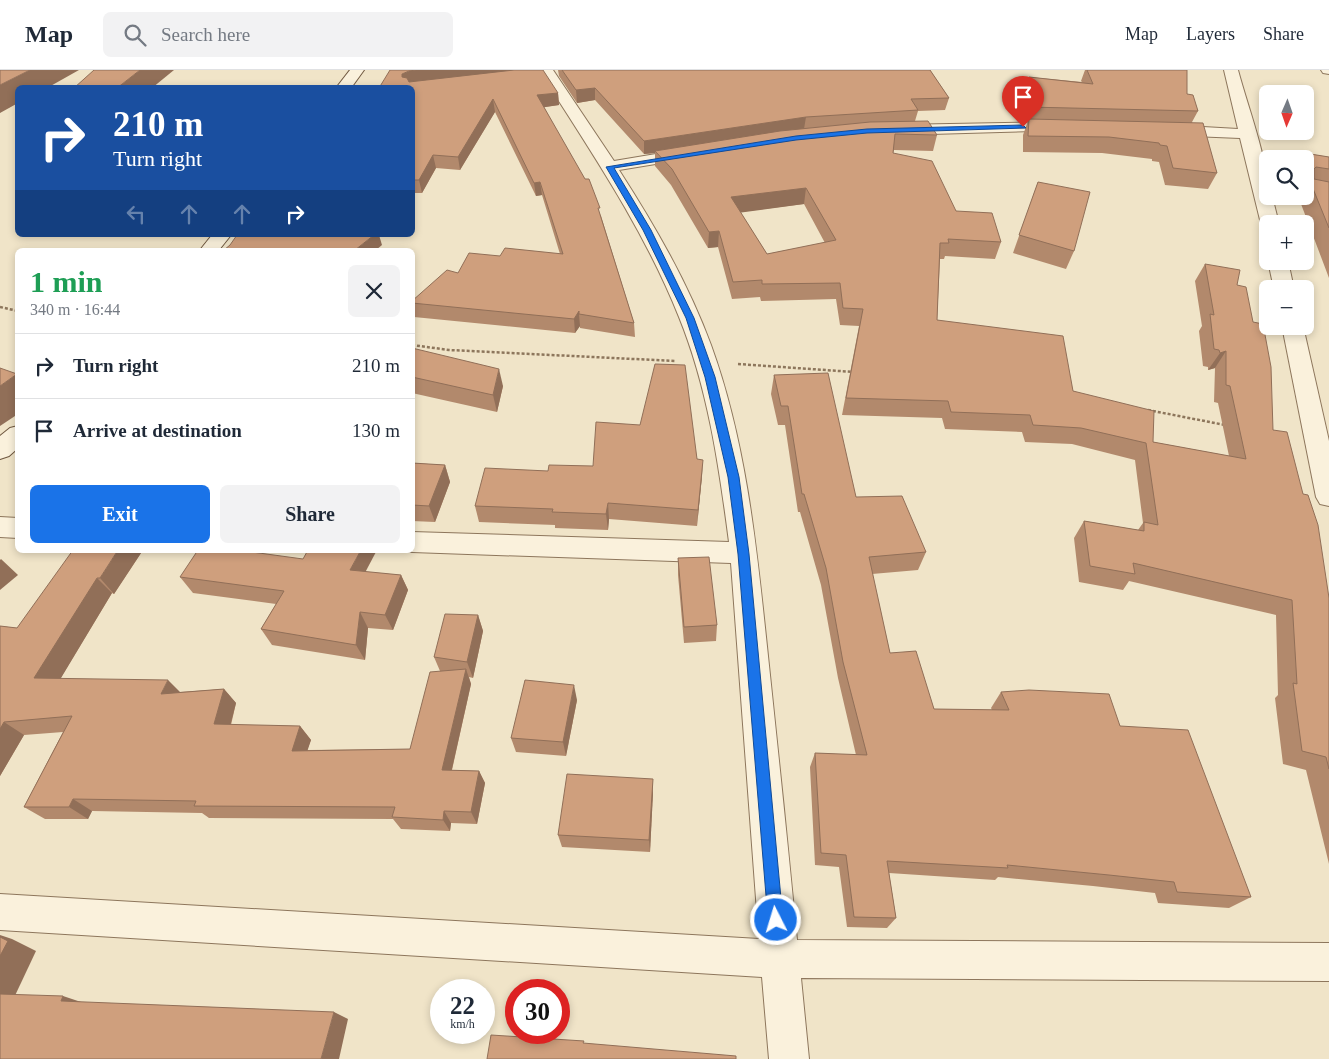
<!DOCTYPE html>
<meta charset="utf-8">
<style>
body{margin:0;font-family:Georgia,serif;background:#f2f2f3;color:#1f2937;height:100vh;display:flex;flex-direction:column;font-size:19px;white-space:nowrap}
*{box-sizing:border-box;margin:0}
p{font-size:16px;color:#747a83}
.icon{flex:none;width:28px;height:28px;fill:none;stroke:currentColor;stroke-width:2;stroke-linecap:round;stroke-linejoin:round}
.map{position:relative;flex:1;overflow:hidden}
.panel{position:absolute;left:15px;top:178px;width:400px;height:305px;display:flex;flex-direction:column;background:#fff;border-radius:8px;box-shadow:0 2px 8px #0003}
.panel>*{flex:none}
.banner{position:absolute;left:15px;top:15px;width:400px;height:152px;border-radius:8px;box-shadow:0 2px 8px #0003;background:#1a4fa0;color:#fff;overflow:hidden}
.needle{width:32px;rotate:182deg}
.buttons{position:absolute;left:1259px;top:15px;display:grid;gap:10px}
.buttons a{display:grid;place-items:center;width:55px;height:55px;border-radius:8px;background:#fff;box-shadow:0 2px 8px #0003;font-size:25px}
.speed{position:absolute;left:430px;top:909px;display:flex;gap:10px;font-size:25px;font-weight:700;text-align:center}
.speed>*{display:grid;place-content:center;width:65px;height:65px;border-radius:50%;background:#fff;box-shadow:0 2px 8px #0003;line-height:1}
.speed small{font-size:12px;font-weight:400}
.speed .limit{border:8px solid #d22;background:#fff;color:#111}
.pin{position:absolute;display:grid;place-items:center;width:42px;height:42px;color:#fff;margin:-51px -21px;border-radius:50% 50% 50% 0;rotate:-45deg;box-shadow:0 0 5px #0007}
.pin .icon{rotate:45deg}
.me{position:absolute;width:55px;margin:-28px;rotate:355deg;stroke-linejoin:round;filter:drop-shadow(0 0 4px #0008)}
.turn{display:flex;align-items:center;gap:18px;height:105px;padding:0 15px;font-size:22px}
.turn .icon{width:65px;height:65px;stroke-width:2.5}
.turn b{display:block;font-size:35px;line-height:42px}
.lanes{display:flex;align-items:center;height:48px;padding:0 15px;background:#0003;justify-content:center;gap:25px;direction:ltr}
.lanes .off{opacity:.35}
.round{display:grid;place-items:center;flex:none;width:52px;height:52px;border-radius:8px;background:#f2f2f3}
.summary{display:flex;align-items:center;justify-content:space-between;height:85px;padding:0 15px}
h1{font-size:30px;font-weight:700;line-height:38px;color:#1e9e55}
.primary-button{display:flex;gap:10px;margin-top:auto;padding:10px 15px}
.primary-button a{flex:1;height:58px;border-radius:8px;background:#1a73e8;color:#fff;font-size:20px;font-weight:700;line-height:58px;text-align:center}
.primary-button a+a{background:#f2f2f3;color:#1f2937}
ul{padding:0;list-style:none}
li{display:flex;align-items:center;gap:15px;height:65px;padding:0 15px;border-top:1px solid #e0e1e3}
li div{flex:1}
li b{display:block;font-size:19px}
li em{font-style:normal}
header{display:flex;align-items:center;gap:30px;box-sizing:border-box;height:70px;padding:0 25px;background:#fff;border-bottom:1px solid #e0e1e3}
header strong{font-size:24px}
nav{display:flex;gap:28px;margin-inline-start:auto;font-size:18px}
.search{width:350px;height:45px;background:#f2f2f3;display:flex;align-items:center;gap:12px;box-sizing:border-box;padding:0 18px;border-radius:8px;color:#747a83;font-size:19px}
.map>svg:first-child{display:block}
</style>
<header>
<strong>Map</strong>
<div class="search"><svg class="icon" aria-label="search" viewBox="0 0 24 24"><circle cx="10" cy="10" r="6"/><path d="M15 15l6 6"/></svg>Search here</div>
<nav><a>Map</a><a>Layers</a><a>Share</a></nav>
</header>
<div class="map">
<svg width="1329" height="989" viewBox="0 0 1329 989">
<rect width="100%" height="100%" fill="#f0e4c8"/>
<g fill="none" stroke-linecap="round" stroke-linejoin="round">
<g stroke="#8d765c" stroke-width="2">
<g id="street">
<path d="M 539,0 L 553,0 L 614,91 L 692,78 L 700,83 L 692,88 L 619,100 C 655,156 688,213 711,275 C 747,374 757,481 768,586 C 778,681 788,775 797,870 L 1329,873 L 1329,911 L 801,908 L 809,989 L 769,989 L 762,907 L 0,860 L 0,824 L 759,869 L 731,493 L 412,482 L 405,480 L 412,480 L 412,462 L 729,472 C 719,396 708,318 679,247 C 644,159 590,80 539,0 Z"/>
<path d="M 1224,0 L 1238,0 C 1248,38 1268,88 1268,126 L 1272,126 L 1279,154 L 1268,154 L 1268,159 L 1261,154 L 1240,68 L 1168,65 L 1160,60 L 1168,55 L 1238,59 Z"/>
<path d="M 1321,0 L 1329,0 L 1329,4 L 1323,3 Z"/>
<path d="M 1063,52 L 1071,57 L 1069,60 L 896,65 L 888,60 L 896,55 Z"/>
<path d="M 1268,191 L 1288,191 L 1294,219 L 1274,219 Z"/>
<path d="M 1282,256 L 1303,256 L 1329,371 L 1329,436 L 1320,434 L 1316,427 Z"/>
<path d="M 0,447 L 18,448 L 18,468 L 0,467 Z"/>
</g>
</g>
<g stroke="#6f573f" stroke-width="2">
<g id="secondary">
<path d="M 350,0 L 364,0 L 351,18 L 336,18 Z"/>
<path d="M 212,165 L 231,165 L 219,180 L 200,180 Z"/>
<path d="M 18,356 L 18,378 L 9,386 L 0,389 L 0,366 L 10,358 Z"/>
</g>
</g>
<g stroke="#8d765c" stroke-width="2.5" stroke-dasharray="3 2" stroke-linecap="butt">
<path d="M 0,237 L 18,241"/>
<path d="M 412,275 L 449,280 L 675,291"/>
<path d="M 738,294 L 854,302"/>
<path d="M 1148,340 L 1225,355"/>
</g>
<use href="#street" fill="#faf1dc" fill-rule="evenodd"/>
<use href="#secondary" fill="#faf1dc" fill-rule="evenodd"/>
</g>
<g fill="#b2896c" fill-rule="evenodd">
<path d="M 558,0 L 930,0 L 949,28 L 945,40 L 918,41 L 915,51 L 937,65 L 933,81 L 894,80 L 893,83 L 956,141 L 1001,172 L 995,189 L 945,186 L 944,189 L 940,189 L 937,250 L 1073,321 L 1153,372 L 1229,386 L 1218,333 L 1214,332 L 1215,298 L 1208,300 L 1208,297 L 1203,296 L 1199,261 L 1202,256 L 1195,211 L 1205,194 L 1237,215 L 1273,360 L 1329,528 L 1329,794 L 1306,700 L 1283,694 L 1275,628 L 1278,625 L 1276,545 L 1129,511 L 1123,520 L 1079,512 L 1074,468 L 1084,451 L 1138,460 L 1143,453 L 1135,390 L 1072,374 L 1025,372 L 1022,362 L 945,359 L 942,348 L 842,345 L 859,256 L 840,255 L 836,229 L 761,231 L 760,227 L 732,229 L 718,177 L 708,178 L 671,115 L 655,96 L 655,83 L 644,84 L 595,30 L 577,33 L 559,6 ZM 804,134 L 825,173 L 767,184 L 740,142 Z"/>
<path d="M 1085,0 L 1187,0 L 1187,24 L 1198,41 L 1192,52 L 1217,103 L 1208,119 L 1165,115 L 1159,92 L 1152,91 L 1152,89 L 1102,83 L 1023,82 L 1023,65 L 1028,51 L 1024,51 L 1024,20 L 1029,7 L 1082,12 L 1081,11 Z"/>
<path d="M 412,18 L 558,23 L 559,35 L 544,37 L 601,146 L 634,253 L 635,267 L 580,258 L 580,256 L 575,263 L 414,247 L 412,241 L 412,231 L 458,203 L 500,186 L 560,184 L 542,125 L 536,126 L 495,42 L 460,100 L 436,98 L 422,123 L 412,123 Z"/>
<path d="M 1298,82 L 1329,87 L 1329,208 L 1298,126 L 1305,126 L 1305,89 L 1294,89 Z"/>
<path d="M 1038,112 L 1074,181 L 1066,199 L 1013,183 Z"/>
<path d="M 412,278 L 503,316 L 497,342 L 412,323 Z"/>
<path d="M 774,305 L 856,427 L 926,482 L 918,500 L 872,504 L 890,583 L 934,639 L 992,640 L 991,638 L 1001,622 L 1120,656 L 1251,827 L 1229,838 L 1158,833 L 1155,823 L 1093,816 L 998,807 L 995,810 L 889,803 L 896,848 L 887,858 L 847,857 L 839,797 L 815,795 L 810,697 L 815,683 L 856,685 L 838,608 L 821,515 L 800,442 L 798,442 L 785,355 L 778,355 L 771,324 Z"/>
<path d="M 697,389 L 702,406 L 697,456 L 609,449 L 608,460 L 555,458 L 555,455 L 479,452 L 475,436 L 548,401 L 593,396 Z"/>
<path d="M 412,393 L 445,395 L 450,412 L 435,452 L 412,451 Z"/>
<path d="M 143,480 L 114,524 L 112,523 L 60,609 L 180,622 L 224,619 L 236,633 L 231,655 L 300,656 L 311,670 L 307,680 L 410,679 L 440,601 L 434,587 L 478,545 L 483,561 L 473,608 L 469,607 L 471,614 L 452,700 L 479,701 L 485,713 L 477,754 L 451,753 L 450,761 L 401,759 L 393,749 L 209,748 L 202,743 L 92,741 L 88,749 L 45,749 L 24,737 L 63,662 L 24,665 L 0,706 L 0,556 L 17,558 Z"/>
<path d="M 678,488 L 717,555 L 716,571 L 684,573 L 678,505 Z"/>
<path d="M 303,489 L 366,502 L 401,505 L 408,520 L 393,560 L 368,558 L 365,590 L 272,575 L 261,559 L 276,534 L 193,523 L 180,507 Z"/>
<path d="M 577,630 L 566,686 L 516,682 L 511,668 Z"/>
<path d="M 653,722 L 650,782 L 562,777 L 558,765 Z"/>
</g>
<g fill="#916f58">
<path d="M 30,0 L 79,0 L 47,18 L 18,18 L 18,33 L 0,43 L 0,15 Z"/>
<path d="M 140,0 L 174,0 L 152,18 L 117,18 Z"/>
<path d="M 416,0 L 519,0 L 405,16 L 402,7 L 402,4 L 409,1 Z"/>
<path d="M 595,18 L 595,30 L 577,33 L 576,20 Z"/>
<path d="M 558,23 L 559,35 L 539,38 L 537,25 Z"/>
<path d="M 493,29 L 495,42 L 460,100 L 458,87 Z"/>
<path d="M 806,47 L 804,59 L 655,81 L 655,83 L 644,84 L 644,71 Z"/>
<path d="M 433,85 L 436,98 L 422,123 L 419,110 Z"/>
<path d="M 540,112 L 542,125 L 536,126 L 534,113 Z"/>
<path d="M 806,118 L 804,134 L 730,144 L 731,127 Z"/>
<path d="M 719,161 L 718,177 L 708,178 L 709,162 Z"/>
<path d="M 374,165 L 379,165 L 382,175 L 376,180 L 355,180 Z"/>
<path d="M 579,241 L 579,244 L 580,256 L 575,263 L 574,249 Z"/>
<path d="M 1226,281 L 1215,298 L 1208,300 L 1220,283 Z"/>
<path d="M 499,299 L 503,316 L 497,342 L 493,325 Z"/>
<path d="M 17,304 L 18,306 L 18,344 L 0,356 L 0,316 Z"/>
<path d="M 703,390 L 702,406 L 697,456 L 698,440 Z"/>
<path d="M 445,395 L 450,412 L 435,452 L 429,436 Z"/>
<path d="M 608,433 L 609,449 L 608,460 L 606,444 Z"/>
<path d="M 118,480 L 143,480 L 114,524 L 100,508 Z"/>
<path d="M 361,480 L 377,480 L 358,516 L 350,500 Z"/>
<path d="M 1,489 L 18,505 L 0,520 L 0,490 Z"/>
<path d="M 401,505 L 408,520 L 393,560 L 385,545 Z"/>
<path d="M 97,508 L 112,523 L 52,623 L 34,608 Z"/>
<path d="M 360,542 L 368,558 L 365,590 L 356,575 Z"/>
<path d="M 478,545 L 483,561 L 473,608 L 467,592 Z"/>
<path d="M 466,599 L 471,614 L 449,712 L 442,700 Z"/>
<path d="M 168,610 L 182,624 L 161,624 Z"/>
<path d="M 574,615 L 577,630 L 566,686 L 563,672 Z"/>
<path d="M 224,619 L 236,633 L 227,668 L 214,654 Z"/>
<path d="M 4,652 L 24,665 L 0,706 L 0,659 Z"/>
<path d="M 300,656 L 311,670 L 303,694 L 292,681 Z"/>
<path d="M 479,701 L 485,713 L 477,754 L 471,742 Z"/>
<path d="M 653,709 L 653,722 L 650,782 L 649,770 Z"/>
<path d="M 73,729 L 92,741 L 88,749 L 69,737 Z"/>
<path d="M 444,741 L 451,753 L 450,761 L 443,750 Z"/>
<path d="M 0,865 L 12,869 L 36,881 L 12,932 L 0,928 Z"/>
<path d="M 63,926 L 90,935 L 61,931 Z"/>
<path d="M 334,942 L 348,949 L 339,989 L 321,989 Z"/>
</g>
<g fill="#cf9f7d" stroke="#916f58" fill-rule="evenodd">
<path d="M 0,0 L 30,0 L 0,15 Z"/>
<path d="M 94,0 L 140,0 L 117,18 L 74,18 Z"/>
<path d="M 390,0 L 416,0 L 409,1 L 402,4 L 402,7 L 407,8 L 409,12 L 514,0 L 543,0 L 558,23 L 537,25 L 585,109 L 589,109 L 600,138 L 598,138 L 634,253 L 579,244 L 579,241 L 574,249 L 412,233 L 412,231 L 447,200 L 458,203 L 469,183 L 500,186 L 505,178 L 563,184 L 540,112 L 534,113 L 493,29 L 458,87 L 433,85 L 419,110 L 412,110 L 412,18 L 379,18 Z"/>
<path d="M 562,0 L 930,0 L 949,28 L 911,29 L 918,40 L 806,47 L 644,71 L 595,18 L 576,20 Z"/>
<path d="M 1087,0 L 1187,0 L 1187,24 L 1193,25 L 1198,41 L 1028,37 L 1029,7 L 1093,14 Z"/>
<path d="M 1029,49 L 1203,53 L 1217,103 L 1173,98 L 1167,76 L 1160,75 L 1159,73 L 1109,67 L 1028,66 Z"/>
<path d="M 928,51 L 937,65 L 895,64 L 893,83 L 932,91 L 956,141 L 992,143 L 1001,172 L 948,169 L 949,173 L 940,173 L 937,250 L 1063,266 L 1073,321 L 1154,341 L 1153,372 L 1246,389 L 1230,316 L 1226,315 L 1226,281 L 1220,283 L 1219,280 L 1214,279 L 1210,244 L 1214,245 L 1205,194 L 1240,200 L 1237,215 L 1246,217 L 1253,252 L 1263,254 L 1271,297 L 1273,360 L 1287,362 L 1303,424 L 1308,425 L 1318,455 L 1329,528 L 1329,699 L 1326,687 L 1302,681 L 1293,613 L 1297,614 L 1292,530 L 1133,493 L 1135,504 L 1090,496 L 1084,451 L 1144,461 L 1144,452 L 1158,455 L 1146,373 L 1081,358 L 1033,355 L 1030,345 L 951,342 L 948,331 L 846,328 L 863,239 L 843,238 L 840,213 L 762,214 L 762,210 L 733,212 L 719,161 L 709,162 L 672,99 L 655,81 L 780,61 L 870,52 ZM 806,118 L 836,170 L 767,184 L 731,127 Z"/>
<path d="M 1298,82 L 1329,87 L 1329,99 L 1316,97 L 1314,99 L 1314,109 L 1329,112 L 1329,158 L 1305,99 L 1305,89 L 1301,89 Z"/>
<path d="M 1038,112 L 1090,122 L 1074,181 L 1019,165 Z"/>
<path d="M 237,165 L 374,165 L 355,180 L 224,180 L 230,175 Z"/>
<path d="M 412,278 L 499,299 L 493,325 L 412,307 Z"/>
<path d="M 655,294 L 685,295 L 697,389 L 703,390 L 698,440 L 608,433 L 606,444 L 552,442 L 553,439 L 475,436 L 485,398 L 548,401 L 549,395 L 593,396 L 596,352 L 640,355 Z"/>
<path d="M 0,298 L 17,304 L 0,316 Z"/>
<path d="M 828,303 L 856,427 L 902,426 L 926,482 L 869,487 L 890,583 L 916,581 L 934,639 L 1009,640 L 1001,622 L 1029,620 L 1109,624 L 1120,656 L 1188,660 L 1251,827 L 1177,822 L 1174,812 L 1109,805 L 1007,795 L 1008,798 L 887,791 L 896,848 L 854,847 L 846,785 L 821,783 L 815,683 L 867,685 L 843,592 L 826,498 L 804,424 L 802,424 L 788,336 L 781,336 L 774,305 Z"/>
<path d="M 412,393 L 445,395 L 429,436 L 412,435 Z"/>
<path d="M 73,480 L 118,480 L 100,508 L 97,508 L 34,608 L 168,610 L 161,624 L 224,619 L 214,654 L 300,656 L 292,681 L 410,679 L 430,602 L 466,599 L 442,700 L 479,701 L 471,742 L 444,741 L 443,750 L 392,747 L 395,737 L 194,736 L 196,731 L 73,729 L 69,737 L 24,737 L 72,646 L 4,652 L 0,659 L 0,556 L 17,558 Z"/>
<path d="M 198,480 L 237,480 L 303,489 L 308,480 L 361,480 L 350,500 L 401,505 L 385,545 L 360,542 L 356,575 L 261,559 L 284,521 L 180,507 Z"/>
<path d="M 709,487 L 717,555 L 684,557 L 678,488 Z"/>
<path d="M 445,544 L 478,545 L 467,592 L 434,587 Z"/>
<path d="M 525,610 L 574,615 L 563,672 L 511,668 Z"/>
<path d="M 567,704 L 653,709 L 649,770 L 558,765 Z"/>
<path d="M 0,867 L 8,871 L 0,886 Z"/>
<path d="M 0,924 L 63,926 L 61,931 L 334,942 L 321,989 L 0,989 Z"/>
<path d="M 491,965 L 584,971 L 583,973 L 736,986 L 736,989 L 487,989 Z"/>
</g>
<path fill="#1a73e8" stroke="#114b97" d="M 1023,55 L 1026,58 L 867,63 L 796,70 L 614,98 L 651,160 L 694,248 L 715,307 L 739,407 L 749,484 L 783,850 L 781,856 L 776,858 L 770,856 L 768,850 L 738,484 L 728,407 L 705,307 L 686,248 L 643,160 L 606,97 L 796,66 L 867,59 Z"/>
</svg>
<div class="buttons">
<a><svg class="needle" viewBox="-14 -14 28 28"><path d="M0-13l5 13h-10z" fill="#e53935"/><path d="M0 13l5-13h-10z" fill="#747a83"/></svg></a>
<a><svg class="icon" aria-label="search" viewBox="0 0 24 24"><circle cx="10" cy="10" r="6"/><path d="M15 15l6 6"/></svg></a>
<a>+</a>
<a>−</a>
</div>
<div class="speed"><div>22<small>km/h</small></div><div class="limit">30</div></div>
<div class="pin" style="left:1023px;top:57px;background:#d93025"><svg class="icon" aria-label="arrive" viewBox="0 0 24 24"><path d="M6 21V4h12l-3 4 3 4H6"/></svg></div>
<svg class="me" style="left:776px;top:850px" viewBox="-20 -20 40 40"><circle r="17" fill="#1a73e8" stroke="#fff" stroke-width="3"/><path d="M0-11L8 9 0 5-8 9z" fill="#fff"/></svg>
<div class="banner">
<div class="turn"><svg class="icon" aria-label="right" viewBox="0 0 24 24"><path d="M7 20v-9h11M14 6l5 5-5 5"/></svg><div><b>210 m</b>Turn right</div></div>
<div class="lanes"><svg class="icon off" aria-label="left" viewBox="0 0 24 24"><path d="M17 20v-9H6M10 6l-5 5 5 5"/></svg><svg class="icon off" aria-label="ahead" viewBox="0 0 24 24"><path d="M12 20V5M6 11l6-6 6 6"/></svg><svg class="icon off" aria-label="ahead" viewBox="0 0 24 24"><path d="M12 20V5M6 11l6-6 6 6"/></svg><svg class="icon" aria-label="right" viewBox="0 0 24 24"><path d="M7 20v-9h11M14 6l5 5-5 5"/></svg></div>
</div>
<section class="panel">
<div class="summary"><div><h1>1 min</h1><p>340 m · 16:44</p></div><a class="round"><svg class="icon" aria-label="close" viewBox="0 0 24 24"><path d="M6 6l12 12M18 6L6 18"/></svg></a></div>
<ul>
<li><svg class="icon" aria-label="right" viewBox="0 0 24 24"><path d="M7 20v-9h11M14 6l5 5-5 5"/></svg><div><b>Turn right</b></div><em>210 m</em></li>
<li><svg class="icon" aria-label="arrive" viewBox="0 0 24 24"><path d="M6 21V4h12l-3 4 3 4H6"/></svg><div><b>Arrive at destination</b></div><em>130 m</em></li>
</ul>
<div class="primary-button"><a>Exit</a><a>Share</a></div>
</section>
</div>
